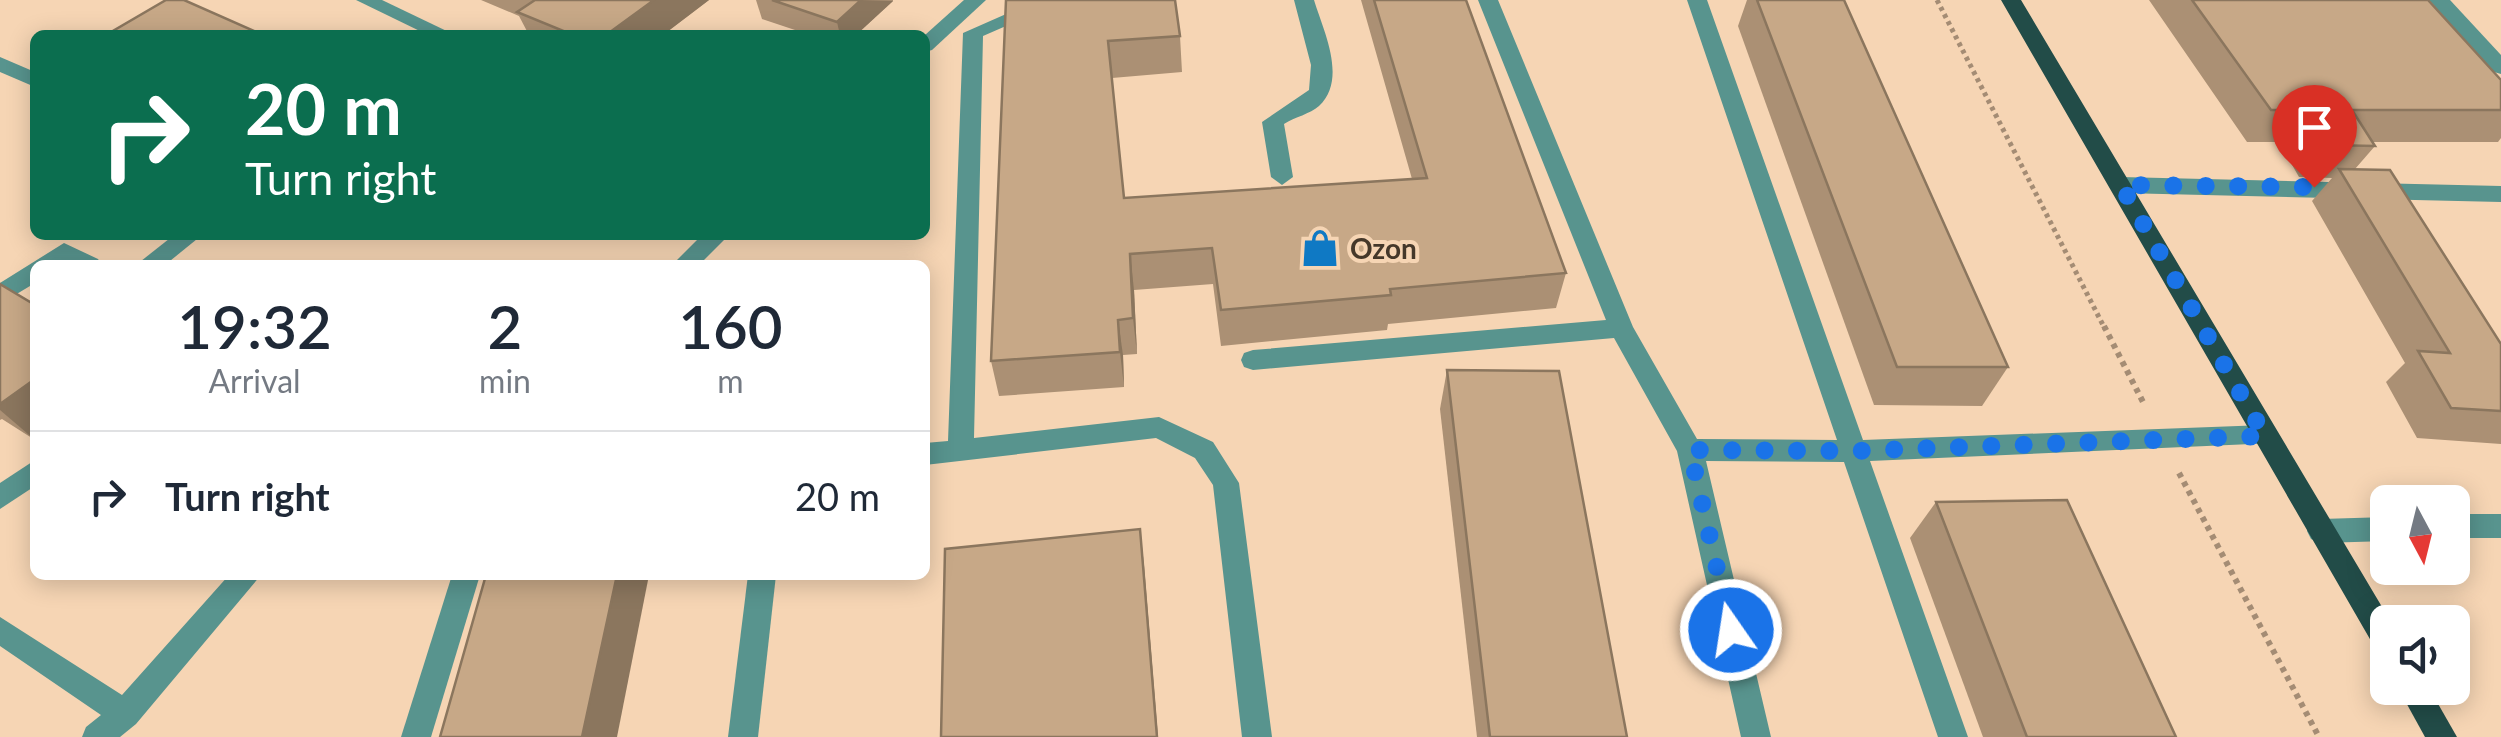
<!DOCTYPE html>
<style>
body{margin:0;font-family:Lato,sans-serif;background:#f2f2f3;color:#1f2937;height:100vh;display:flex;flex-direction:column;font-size:38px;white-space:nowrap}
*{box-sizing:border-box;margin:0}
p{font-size:32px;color:#747a83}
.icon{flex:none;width:55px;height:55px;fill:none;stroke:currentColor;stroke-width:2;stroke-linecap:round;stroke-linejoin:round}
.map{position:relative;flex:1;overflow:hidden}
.side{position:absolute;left:30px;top:260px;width:900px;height:320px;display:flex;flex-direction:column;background:#fff;border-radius:15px;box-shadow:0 5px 25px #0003}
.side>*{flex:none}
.top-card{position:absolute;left:30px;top:30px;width:900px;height:210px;border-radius:15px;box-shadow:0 5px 25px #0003;background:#0b6e4f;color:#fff;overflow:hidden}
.needle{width:65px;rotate:173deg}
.fabs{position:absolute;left:2370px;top:485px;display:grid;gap:20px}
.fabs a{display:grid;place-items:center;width:100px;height:100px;border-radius:15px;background:#fff;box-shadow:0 5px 25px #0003;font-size:50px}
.pin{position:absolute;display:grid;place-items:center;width:85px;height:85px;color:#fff;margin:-102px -42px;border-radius:50% 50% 50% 0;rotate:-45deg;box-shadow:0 0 10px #0007}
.pin .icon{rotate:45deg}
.me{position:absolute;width:110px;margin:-55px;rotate:347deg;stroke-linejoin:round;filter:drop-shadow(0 0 8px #0008)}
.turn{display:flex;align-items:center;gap:35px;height:210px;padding:0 50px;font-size:45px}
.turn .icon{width:130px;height:130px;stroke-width:2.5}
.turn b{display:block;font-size:70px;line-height:85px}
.eta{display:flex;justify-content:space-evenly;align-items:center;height:170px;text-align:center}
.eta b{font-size:60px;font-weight:600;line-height:70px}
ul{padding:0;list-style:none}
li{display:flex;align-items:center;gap:30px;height:130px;padding:0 50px;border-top:2px solid #e0e1e3}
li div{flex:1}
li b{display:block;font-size:38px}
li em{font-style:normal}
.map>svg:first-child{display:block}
</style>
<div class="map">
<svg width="2501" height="737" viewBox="0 0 2501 737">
<rect width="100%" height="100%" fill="#f6d5b4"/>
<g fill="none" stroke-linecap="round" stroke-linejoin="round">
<path stroke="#a48c74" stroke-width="5" stroke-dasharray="4 4" stroke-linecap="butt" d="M 1937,0 L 2105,329"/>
<g stroke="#a48c74" stroke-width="6" stroke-dasharray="5 5" stroke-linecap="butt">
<path d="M 2104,326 L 2144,404"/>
<path d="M 2179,473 L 2319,737"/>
</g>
<g fill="#58948e" fill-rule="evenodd">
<path d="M 356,0 L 382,0 L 455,35 L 428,35 Z"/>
<path d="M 964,0 L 986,0 L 932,50 L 925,52 L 925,35 Z"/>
<path d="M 1038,0 L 1066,0 L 983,36 L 974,438 L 1159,417 L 1213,442 L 1239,483 L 1272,737 L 1242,737 L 1213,485 L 1195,458 L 1156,438 L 925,465 L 925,443 L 948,441 L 963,33 Z"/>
<path d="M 1294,0 L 1314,0 C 1323,30 1348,79 1319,106 C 1310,114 1295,117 1284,124 L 1293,177 L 1282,185 L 1271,177 L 1262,122 L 1309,90 L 1311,65 Z"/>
<path d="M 1478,0 L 1498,0 L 1633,327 L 1697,439 L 1837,440 L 1687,0 L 1707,0 L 1863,440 L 2265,425 L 2274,429 L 2278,436 L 2274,443 L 1870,461 L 1968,737 L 1938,737 L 1844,462 L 1706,461 L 1771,737 L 1741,737 L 1677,451 L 1614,338 L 1253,370 L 1244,367 L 1241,360 L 1244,353 L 1253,350 L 1606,320 Z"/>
<path d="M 2429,0 L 2450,0 L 2501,55 L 2501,74 L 2494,72 Z"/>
<path d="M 0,57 L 35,72 L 35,87 L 0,72 Z"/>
<path d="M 2121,177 L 2501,186 L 2501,202 L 2121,193 L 2110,185 Z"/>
<path d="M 174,235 L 202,235 L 165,265 L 136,265 Z"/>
<path d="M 702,235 L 729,235 L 699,265 L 672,265 Z"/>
<path d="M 64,243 L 98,259 L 102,265 L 35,265 L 35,283 L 0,304 L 0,283 Z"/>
<path d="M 35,460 L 35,486 L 0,509 L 0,483 Z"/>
<rect x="2452" y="514" width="49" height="24"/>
<path d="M 2388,517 L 2388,541 L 2321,543 L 2311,539 L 2307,531 L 2311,523 L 2321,519 Z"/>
<path d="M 229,575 L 261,575 L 136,724 L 120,737 L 82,737 L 86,727 L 101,715 L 0,646 L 0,617 L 122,695 Z"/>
<path d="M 452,575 L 480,575 L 431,737 L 401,737 Z"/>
<path d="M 748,575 L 776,575 L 758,737 L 728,737 Z"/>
</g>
<g fill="#224c48" fill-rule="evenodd">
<path d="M 2001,0 L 2021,0 L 2391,622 L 2388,622 L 2388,657 L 2378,653 Z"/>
<path d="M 2398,688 L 2429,688 L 2457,737 L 2425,737 Z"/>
</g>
</g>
<g fill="#ab9074">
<path d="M 481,0 L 709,0 L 663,35 L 529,35 L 519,16 Z"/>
<path d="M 756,0 L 893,0 L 893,1 L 856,35 L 810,35 L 762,19 Z"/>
<path d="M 1006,0 L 1180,36 L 1182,72 L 1112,78 L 1124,198 L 1412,179 L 1361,0 L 1466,0 L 1566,273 L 1556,308 L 1388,324 L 1387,330 L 1221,346 L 1213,284 L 1134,290 L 1137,354 L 1123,355 L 1124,387 L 999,396 L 991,361 Z"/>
<path d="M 1747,0 L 1844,0 L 2008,367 L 1982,406 L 1874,405 L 1738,26 Z"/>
<path d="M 2149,0 L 2428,0 L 2501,80 L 2501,138 L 2498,142 L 2372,142 L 2375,146 L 2355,169 L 2501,344 L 2501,444 L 2417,438 L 2386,382 L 2405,363 L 2312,201 L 2332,178 L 2299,177 L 2279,142 L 2247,142 Z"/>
<path d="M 0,284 L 35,305 L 35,440 L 2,419 L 0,420 Z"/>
<path d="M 1447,370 L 1627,737 L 1477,737 L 1440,409 Z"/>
<path d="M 1936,502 L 2176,737 L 1983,737 L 1910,538 Z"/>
</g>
<g fill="#8b765e">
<path d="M 654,0 L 709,0 L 663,35 L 606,35 Z"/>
<path d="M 861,0 L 893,1 L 856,35 L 840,35 L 837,22 Z"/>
<path d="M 1130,254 L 1134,290 L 1137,354 L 1133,318 Z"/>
<path d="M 1118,320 L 1123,355 L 1124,387 L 1120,352 Z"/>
<path d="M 35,379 L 35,440 L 0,410 L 0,404 Z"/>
<path d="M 1140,529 L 1144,565 L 1158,737 L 1157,737 Z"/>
<path d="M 617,575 L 649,575 L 617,737 L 582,737 Z"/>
</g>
<g fill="#c7a887" stroke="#8b765e" stroke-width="2.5">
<path d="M 166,0 L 184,0 L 263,35 L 106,35 Z"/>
<path d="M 535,0 L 654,0 L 606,35 L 573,35 L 517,12 Z"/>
<path d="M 772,0 L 861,0 L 837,22 Z"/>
<path d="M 1006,0 L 1175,0 L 1180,36 L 1108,41 L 1124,198 L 1427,178 L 1374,0 L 1466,0 L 1566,273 L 1390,289 L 1391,295 L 1221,310 L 1212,248 L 1130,254 L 1133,318 L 1118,320 L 1120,352 L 991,361 Z"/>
<path d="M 1757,0 L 1844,0 L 2008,367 L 1897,367 Z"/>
<path d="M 2192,0 L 2428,0 L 2501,80 L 2501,110 L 2352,110 L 2375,146 L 2325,145 L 2304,110 L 2271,110 Z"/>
<path d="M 2339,169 L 2390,170 L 2501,344 L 2501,411 L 2451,408 L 2418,351 L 2450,353 Z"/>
<path d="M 0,284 L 35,305 L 35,379 L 0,404 Z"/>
<path d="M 1447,370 L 1559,371 L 1627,737 L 1490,737 Z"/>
<path d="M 2067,500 L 2176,737 L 2027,737 L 1936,502 Z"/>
<path d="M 1140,529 L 1157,737 L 941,737 L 945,549 Z"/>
<path d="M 486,575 L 617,575 L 582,737 L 440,737 Z"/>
</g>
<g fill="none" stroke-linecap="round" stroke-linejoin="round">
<path stroke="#1a73e8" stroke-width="18" stroke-dasharray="0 32.4" d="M 1731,630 L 1690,450 L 1853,451 L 2265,436 L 2121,185 L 2314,187"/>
</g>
<defs>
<g id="shop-bare" transform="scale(3)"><path d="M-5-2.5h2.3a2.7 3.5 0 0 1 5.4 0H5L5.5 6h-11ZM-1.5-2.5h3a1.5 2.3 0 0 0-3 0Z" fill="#0f79c4" stroke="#f6d5b4" stroke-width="2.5" paint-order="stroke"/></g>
</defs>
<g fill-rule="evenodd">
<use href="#shop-bare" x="1320" y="248"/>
</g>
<g text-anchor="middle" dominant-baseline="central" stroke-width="8" stroke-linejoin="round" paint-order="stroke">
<g font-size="28" font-weight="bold" fill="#45382a" stroke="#f6d5b4" text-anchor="start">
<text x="1350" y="248">Ozon</text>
</g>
</g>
</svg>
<div class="fabs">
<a><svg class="needle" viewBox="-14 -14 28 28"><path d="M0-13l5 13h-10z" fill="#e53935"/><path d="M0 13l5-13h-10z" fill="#747a83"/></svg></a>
<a><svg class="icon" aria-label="sound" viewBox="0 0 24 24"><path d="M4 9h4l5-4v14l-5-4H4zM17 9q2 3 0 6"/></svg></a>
</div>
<div class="pin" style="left:2314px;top:187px;background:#d93025"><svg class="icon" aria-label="arrive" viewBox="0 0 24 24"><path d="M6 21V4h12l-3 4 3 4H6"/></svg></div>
<svg class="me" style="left:1731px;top:630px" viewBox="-20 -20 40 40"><circle r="17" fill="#1a73e8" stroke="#fff" stroke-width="3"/><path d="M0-11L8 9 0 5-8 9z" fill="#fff"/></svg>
<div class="top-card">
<div class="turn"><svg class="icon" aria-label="right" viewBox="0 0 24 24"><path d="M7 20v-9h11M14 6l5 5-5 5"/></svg><div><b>20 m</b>Turn right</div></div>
</div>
<section class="side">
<div class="eta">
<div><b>19:32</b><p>Arrival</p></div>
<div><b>2</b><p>min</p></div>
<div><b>160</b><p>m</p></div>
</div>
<ul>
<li><svg class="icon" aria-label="right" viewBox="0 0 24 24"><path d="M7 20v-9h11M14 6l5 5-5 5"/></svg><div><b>Turn right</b></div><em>20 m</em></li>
</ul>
</section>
</div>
